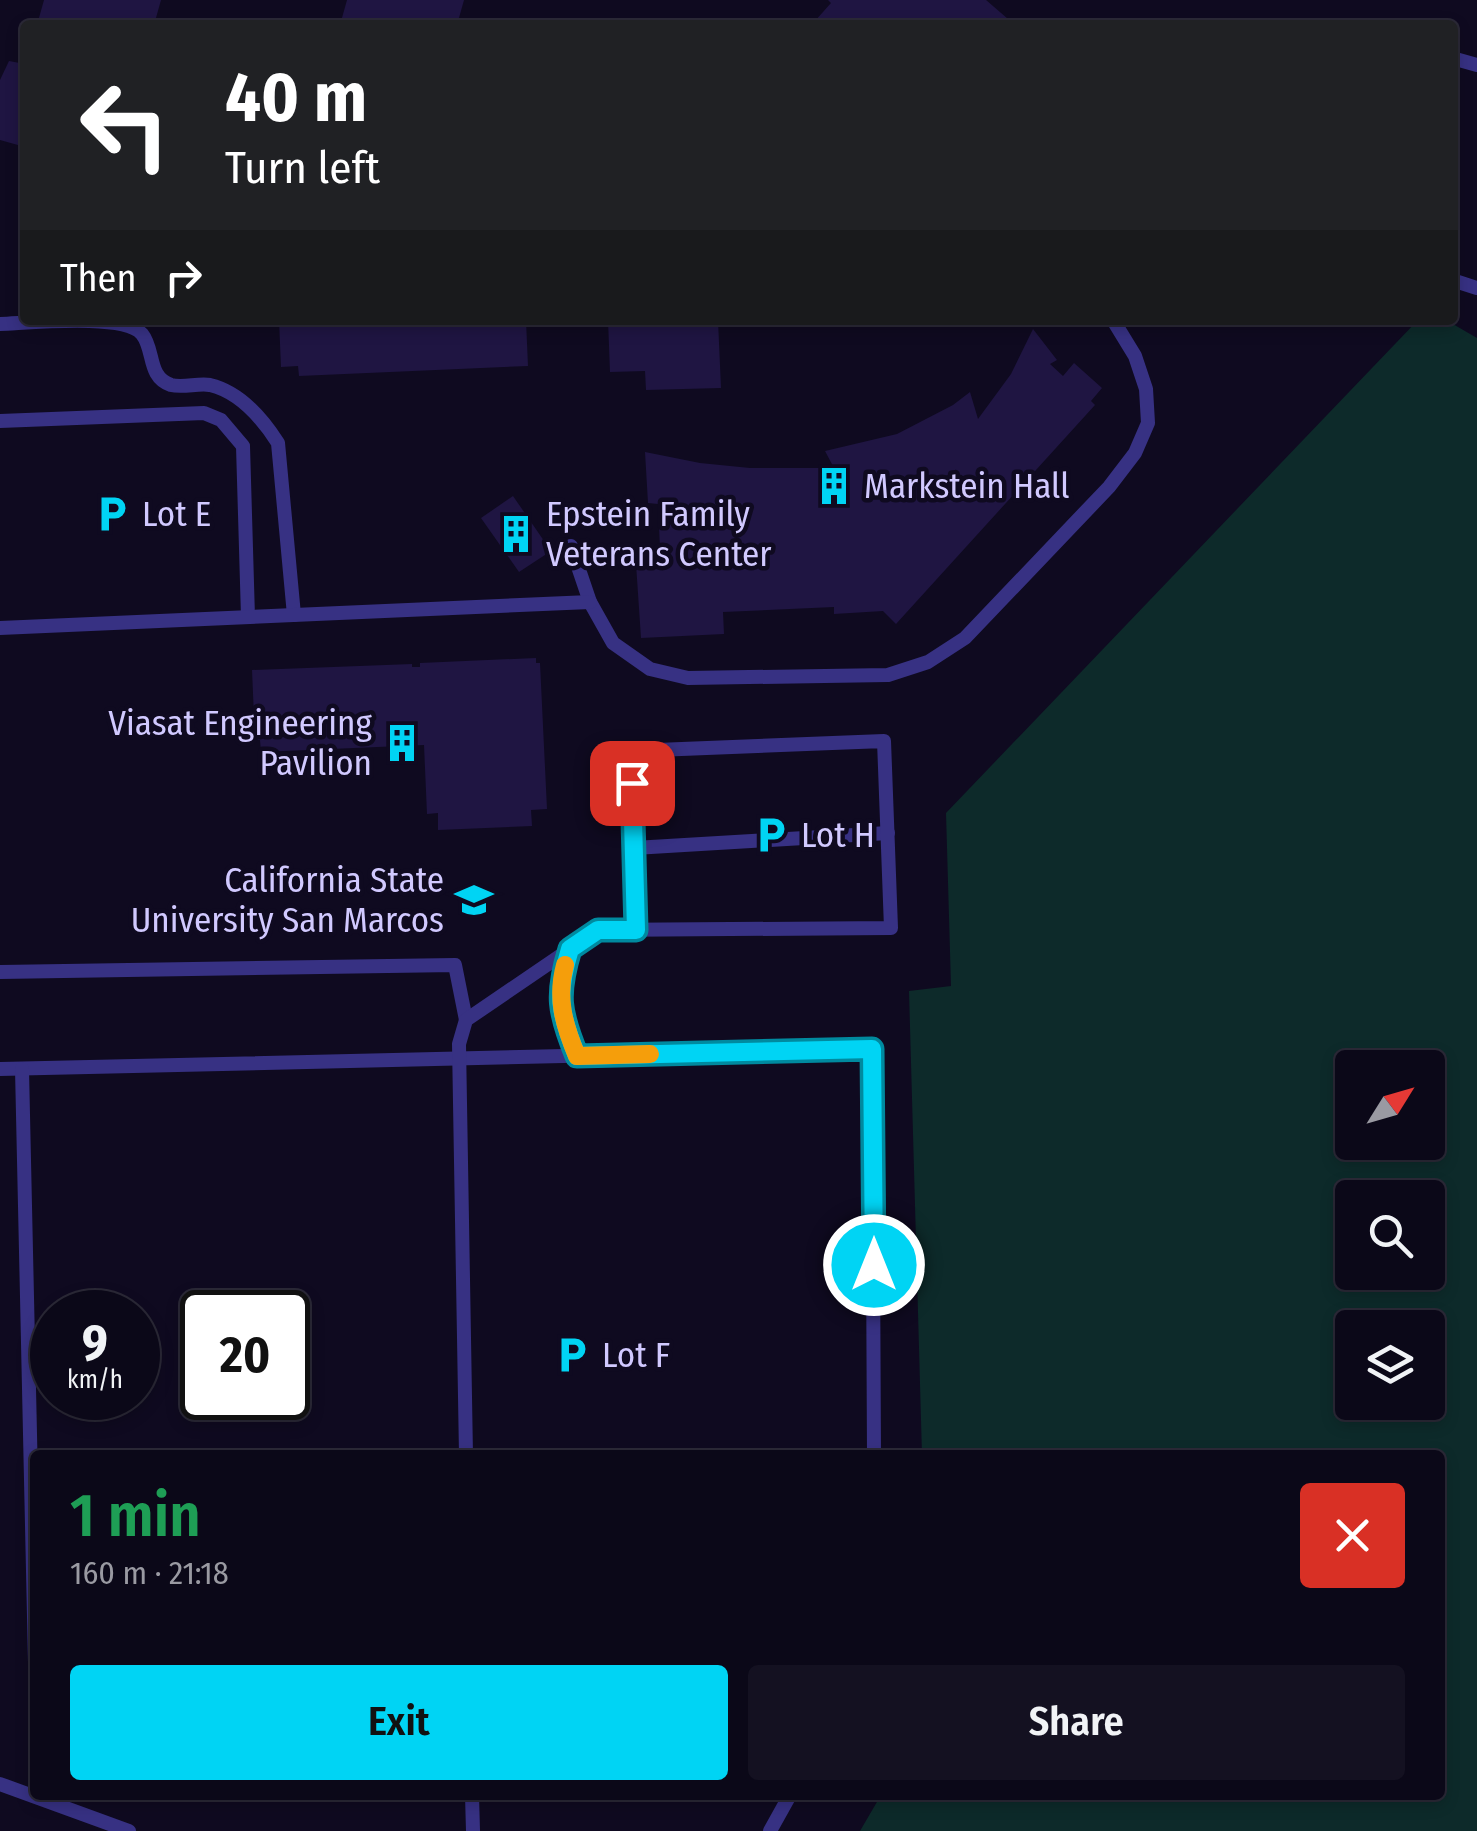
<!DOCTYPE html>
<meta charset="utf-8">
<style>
body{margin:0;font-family:"Fira Sans Condensed",sans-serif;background:#141121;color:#f1f3f6;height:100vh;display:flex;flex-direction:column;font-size:38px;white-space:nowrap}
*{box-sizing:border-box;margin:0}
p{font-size:32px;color:#9a9aa2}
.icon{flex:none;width:55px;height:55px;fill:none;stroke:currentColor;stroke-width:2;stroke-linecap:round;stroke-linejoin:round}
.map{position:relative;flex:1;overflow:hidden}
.sheet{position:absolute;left:30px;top:1450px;width:1415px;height:350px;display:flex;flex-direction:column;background:#0b0818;border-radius:10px;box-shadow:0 5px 15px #0003,0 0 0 2px #2b2937}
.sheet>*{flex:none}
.guide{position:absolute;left:20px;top:20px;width:1438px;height:305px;border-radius:10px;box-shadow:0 5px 15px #0003,0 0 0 2px #2b2937;background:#202124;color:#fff;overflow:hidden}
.needle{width:65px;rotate:53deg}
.fabs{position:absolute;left:1335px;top:1050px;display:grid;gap:20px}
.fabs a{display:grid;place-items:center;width:110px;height:110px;border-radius:10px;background:#0b0818;box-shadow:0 5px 15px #0003,0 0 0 2px #2b2937;font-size:50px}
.speed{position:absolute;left:30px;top:1290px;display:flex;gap:20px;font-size:50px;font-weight:700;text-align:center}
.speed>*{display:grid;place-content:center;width:130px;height:130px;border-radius:50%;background:#0b0818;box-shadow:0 5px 15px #0003,0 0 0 2px #2b2937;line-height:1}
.speed small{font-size:25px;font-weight:400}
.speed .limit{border:5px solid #111;border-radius:15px;background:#fff;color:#111}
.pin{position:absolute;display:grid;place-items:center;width:85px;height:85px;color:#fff;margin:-42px;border-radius:20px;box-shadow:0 5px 15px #0006}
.me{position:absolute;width:110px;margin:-55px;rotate:0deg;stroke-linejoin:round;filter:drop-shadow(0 0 8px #0008)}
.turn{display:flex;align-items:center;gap:35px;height:210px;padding:0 40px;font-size:45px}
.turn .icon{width:130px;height:130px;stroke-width:2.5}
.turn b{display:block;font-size:70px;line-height:85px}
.then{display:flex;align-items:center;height:95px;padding:0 40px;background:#0003;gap:20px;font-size:38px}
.round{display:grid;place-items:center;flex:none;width:105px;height:105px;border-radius:10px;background:#141121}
.overview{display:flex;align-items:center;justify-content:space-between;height:170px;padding:0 40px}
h1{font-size:60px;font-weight:600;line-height:75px;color:#1e9e55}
.button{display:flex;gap:20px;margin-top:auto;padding:20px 40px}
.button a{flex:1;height:115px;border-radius:10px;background:#00d4f4;color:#111;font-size:40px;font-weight:600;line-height:115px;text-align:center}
.button a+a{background:#141121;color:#f1f3f6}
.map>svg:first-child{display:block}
</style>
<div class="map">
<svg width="1477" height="1831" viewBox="0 0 1477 1831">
<rect width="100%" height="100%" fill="#0f0a20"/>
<path fill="#0d2a2a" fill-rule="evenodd" d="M 1418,320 L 1446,320 L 1477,338 L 1477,1831 L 860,1831 L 881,1795 L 1440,1795 L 1440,1455 L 922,1455 L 909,991 L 951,986 L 946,813 ZM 1352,1068 L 1428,1068 L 1428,1142 L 1352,1142 ZM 1352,1198 L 1428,1198 L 1428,1272 L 1352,1272 ZM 1352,1328 L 1428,1328 L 1428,1402 L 1352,1402 Z"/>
<g fill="#1f1542">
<path d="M 44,0 L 161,0 L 154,25 L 37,25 Z"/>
<path d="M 347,0 L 464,0 L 457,25 L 340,25 Z"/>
<path d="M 828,0 L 986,0 L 1008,19 L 1003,25 L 819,25 L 815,21 L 831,3 Z"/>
<path d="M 9,61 L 25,64 L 25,147 L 0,140 L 0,80 Z"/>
<path d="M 279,320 L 526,320 L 528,366 L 299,376 L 298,366 L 281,367 Z"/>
<path d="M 608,320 L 718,320 L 721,388 L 646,390 L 645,371 L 610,372 Z"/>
<path d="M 1033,329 L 1057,360 L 1050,364 L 1063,376 L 1074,363 L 1102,388 L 1091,401 L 1095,405 L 896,624 L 883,611 L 834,614 L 834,607 L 723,612 L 724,634 L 641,638 L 635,549 L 660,548 L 658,504 L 648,503 L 645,452 L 700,463 L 750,468 L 834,468 L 825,451 L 897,434 L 953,405 L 970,392 L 978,419 L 1011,374 Z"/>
<path d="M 513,496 L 551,551 L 519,572 L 481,518 Z"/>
<path d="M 536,658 L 536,663 L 540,663 L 547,809 L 531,810 L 532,826 L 438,830 L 438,813 L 427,814 L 424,745 L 261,752 L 260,740 L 255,740 L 252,670 L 412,664 L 412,667 L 420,667 L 420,663 Z"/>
</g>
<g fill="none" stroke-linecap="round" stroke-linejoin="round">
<g stroke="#373183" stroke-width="14">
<path d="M 1452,58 L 1477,65"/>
<path d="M 1452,280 L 1477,288"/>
<path d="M 0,324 C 29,323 125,313 142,334 C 155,350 147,377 171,385 C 183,388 198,383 210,385 C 240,392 262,418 278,443 L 294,615"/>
<path d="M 0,421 L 204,413 L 221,420 L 243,446 L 248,617"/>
<path d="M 571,546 L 590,602 L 613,643 L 650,669 L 688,678 L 888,675 L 928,662 L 965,638 L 1109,487 L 1135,453 L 1148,423 L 1146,389 L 1135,356 L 1113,320"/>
<path d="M 0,628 L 590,602"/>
<path d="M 634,848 L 888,833"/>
<path d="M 570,949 C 556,995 559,1012 577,1056"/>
<path d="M 0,972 L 455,965 L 466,1020"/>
<path d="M 0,1069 L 872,1049 L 874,1455"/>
<path d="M 22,1069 L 35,1662"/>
<path d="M 466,1455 L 459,1044 L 466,1020 L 598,930 L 891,928 L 884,741 L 631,751 L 636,930"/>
<path d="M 0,1784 L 129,1831"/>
<path d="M 472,1795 L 473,1831"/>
<path d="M 770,1831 L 790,1795"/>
</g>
</g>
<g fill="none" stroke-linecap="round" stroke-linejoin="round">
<g stroke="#008a9f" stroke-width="25">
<path id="route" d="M 632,783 L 636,930 L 598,930 L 570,949 C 556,995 559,1012 577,1056 L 872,1049 L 874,1265"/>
</g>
<use href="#route" stroke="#00d4f4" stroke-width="18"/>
<path stroke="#f59e0b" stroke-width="18" d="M 565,965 C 556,998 564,1025 577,1056 L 650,1054"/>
</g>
<defs>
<g id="building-bare" transform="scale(3)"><path d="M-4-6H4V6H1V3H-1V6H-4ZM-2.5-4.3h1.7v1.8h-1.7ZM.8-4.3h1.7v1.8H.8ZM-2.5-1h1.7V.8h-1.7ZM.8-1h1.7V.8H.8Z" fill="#00d4f4" stroke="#0f0a20" stroke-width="2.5" paint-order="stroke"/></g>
<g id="parking-bare" transform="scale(3)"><path d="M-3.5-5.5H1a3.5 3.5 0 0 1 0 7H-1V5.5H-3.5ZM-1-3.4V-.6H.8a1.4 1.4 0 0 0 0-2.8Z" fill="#00d4f4" stroke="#0f0a20" stroke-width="2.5" paint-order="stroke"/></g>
<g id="university-bare" transform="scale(3)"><path d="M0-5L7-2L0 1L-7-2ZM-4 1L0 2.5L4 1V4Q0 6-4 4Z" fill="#00d4f4" stroke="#0f0a20" stroke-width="2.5" paint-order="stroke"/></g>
</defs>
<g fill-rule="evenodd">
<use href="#building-bare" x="834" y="486"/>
<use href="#parking-bare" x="112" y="514"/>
<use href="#building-bare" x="516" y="534"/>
<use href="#building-bare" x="402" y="743"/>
<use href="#parking-bare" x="771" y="835"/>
<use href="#university-bare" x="474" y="900"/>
<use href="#parking-bare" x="572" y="1355"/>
</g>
<g text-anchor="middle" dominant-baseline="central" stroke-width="9" stroke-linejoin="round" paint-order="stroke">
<g font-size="35" fill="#d1c9ff" stroke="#0f0a20" text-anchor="start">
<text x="864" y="486">Markstein Hall</text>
<text x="142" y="514">Lot E</text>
<text x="546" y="514">Epstein Family<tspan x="546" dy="40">Veterans Center</tspan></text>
<text x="372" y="723" text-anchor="end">Viasat Engineering<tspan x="372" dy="40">Pavilion</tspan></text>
<text x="801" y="835">Lot H</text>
<text x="444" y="880" text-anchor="end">California State<tspan x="444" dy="40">University San Marcos</tspan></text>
<text x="602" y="1355">Lot F</text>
</g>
</g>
</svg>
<div class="fabs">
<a><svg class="needle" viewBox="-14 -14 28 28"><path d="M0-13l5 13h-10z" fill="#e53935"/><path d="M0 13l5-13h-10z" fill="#9a9aa2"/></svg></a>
<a><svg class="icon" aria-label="search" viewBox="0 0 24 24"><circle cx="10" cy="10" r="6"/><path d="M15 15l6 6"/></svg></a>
<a><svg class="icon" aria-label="layers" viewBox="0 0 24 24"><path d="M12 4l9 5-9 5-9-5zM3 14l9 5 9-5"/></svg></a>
</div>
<div class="speed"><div>9<small>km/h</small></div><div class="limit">20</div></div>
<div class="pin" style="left:632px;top:783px;background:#d93025"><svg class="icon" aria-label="arrive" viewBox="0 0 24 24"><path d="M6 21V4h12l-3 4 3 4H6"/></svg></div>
<svg class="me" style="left:874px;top:1265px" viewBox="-20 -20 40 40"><circle r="17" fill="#00d4f4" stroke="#fff" stroke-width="3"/><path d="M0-11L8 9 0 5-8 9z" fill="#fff"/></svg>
<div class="guide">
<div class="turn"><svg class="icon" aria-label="left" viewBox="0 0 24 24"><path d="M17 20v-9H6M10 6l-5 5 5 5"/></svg><div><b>40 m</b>Turn left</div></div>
<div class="then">Then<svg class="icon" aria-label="right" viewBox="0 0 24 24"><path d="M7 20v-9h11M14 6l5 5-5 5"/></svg></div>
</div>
<section class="sheet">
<div class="overview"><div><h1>1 min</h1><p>160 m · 21:18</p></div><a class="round" style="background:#d93025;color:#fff"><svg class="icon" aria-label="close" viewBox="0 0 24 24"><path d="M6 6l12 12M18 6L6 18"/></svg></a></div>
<div class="button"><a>Exit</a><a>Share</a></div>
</section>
</div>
